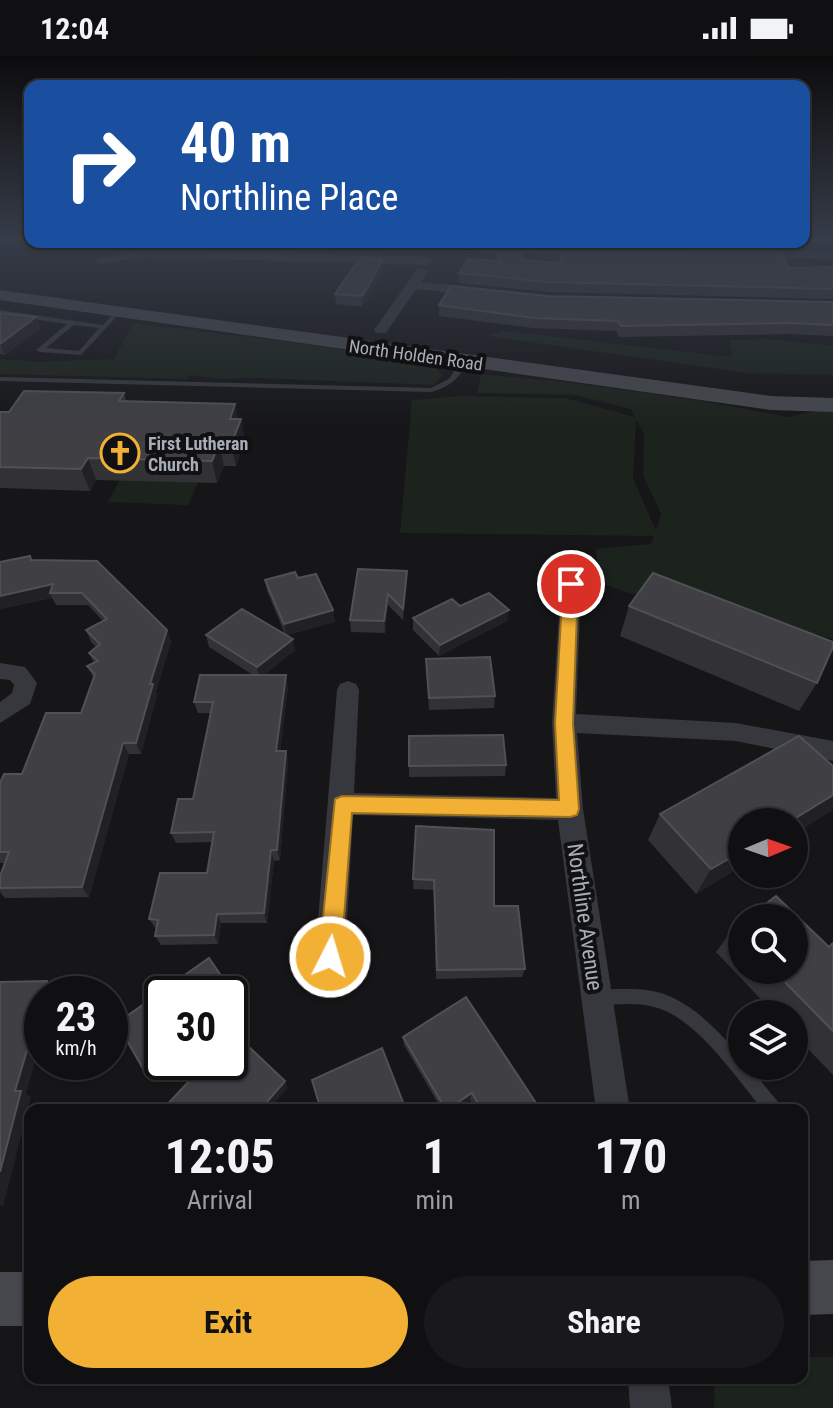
<!DOCTYPE html>
<style>
body{margin:0;font-family:"Roboto Condensed",sans-serif;background:#19191b;color:#f1f3f6;height:100vh;display:flex;flex-direction:column;font-size:30px;white-space:nowrap}
*{box-sizing:border-box;margin:0}
p{font-size:26px;color:#9c9d9f}
.icon{flex:none;width:44px;height:44px;fill:none;stroke:currentColor;stroke-width:2;stroke-linecap:round;stroke-linejoin:round}
.map{position:relative;flex:1;overflow:hidden}
.panel{position:absolute;left:24px;top:1048px;width:784px;height:280px;display:flex;flex-direction:column;background:#101012;border-radius:16px;box-shadow:0 2px 6px #0004,0 0 0 2px #303032}
.panel>*{flex:none}
.hud{position:absolute;left:24px;top:24px;width:786px;height:168px;border-radius:16px;box-shadow:0 2px 6px #0004,0 0 0 2px #303032;background:#1a4fa0;color:#fff;overflow:hidden}
.needle{width:52px;rotate:88deg}
.buttons{position:absolute;left:728px;top:752px;display:grid;gap:16px}
.buttons a{display:grid;place-items:center;width:80px;height:80px;border-radius:50%;background:#101012;box-shadow:0 2px 6px #0004,0 0 0 2px #303032;font-size:40px}
.speed{position:absolute;left:24px;top:920px;display:flex;gap:16px;font-size:40px;font-weight:700;text-align:center}
.speed>*{display:grid;place-content:center;width:104px;height:104px;border-radius:50%;background:#101012;box-shadow:0 2px 6px #0004,0 0 0 2px #303032;line-height:1}
.speed small{font-size:20px;font-weight:400}
.speed .limit{border:4px solid #111;border-radius:12px;background:#fff;color:#111}
.pin{position:absolute;display:grid;place-items:center;width:68px;height:68px;color:#fff;margin:-34px;border:4px solid #fff;border-radius:50%;box-shadow:0 2px 8px #0007}
.me{position:absolute;width:88px;margin:-44px;rotate:5deg;stroke-linejoin:round;filter:drop-shadow(0 0 6px #0008)}
.turn{display:flex;align-items:center;gap:28px;height:168px;padding:0 24px;font-size:36px}
.turn .icon{width:104px;height:104px;stroke-width:2.5}
.turn b{display:block;font-size:56px;line-height:68px}
.eta{display:flex;justify-content:space-evenly;align-items:center;height:136px;text-align:center}
.eta b{font-size:48px;font-weight:700;line-height:56px}
.cta{display:flex;gap:16px;margin-top:auto;padding:16px 24px}
.cta a{flex:1;height:92px;border-radius:48px;background:#f2b134;color:#111;font-size:32px;font-weight:700;line-height:92px;text-align:center}
.cta a+a{background:#19191b;color:#f1f3f6}
.status{display:flex;justify-content:space-between;align-items:center;height:56px;padding:0 40px;background:#101012;direction:ltr}
.status svg{height:22px;fill:currentColor}
.map>svg:first-child{display:block}
</style>
<div class="status"><b>12:04</b><svg viewBox="0 0 49 12"><path d="M0 12V9h3v3zM5 12V6h3v6zM10 12V3h3v9zM15 12V0h3v12zM26 1h20v11H26zM47 4h2v5h-2z"/></svg></div>
<div class="map">
<svg width="833" height="1352" viewBox="0 0 833 1352">
<rect width="100%" height="100%" fill="#161618"/>
<g fill="#1c231d" fill-rule="evenodd">
<path d="M 133,267 L 312,289 L 399,303 L 434,310 L 443,320 L 433,329 L 259,322 L 216,323 L 189,319 L 187,323 L 0,318 L 0,303 L 39,306 L 114,303 Z"/>
<path d="M 503,275 L 732,301 L 729,284 L 768,283 L 833,290 L 833,319 L 748,317 L 487,280 Z"/>
<path d="M 481,318 L 567,326 L 702,345 L 788,361 L 815,355 L 833,356 L 833,583 L 765,566 L 709,547 L 633,538 L 599,527 L 596,493 L 651,488 L 654,480 L 400,477 L 412,344 L 463,340 L 565,342 L 635,361 L 631,353 L 575,339 L 477,337 ZM 636,364 L 644,378 L 643,419 L 661,458 L 656,475 L 633,422 Z"/>
<path d="M 120,424 L 198,426 L 188,449 L 108,446 Z"/>
<path d="M 802,1301 L 833,1301 L 833,1352 L 714,1352 L 715,1322 L 802,1322 Z"/>
</g>
<g fill="none" stroke-linecap="round" stroke-linejoin="round">
<g fill="#37383d" fill-rule="evenodd">
<path d="M 0,254 L 103,269 L 116,255 L 121,256 L 81,299 L 40,296 L 36,294 L 67,268 L 0,258 ZM 74,269 L 99,272 L 79,295 L 46,292 Z"/>
<path d="M 461,304 L 468,306 C 458,323 450,331 431,336 L 0,325 L 0,321 L 431,332 L 449,323 Z"/>
<path d="M 597,933 C 614,934 631,932 647,934 C 687,939 717,974 742,1002 L 742,1010 L 748,1010 L 780,1048 L 782,1054 L 763,1054 C 737,1023 695,960 654,951 C 636,946 616,949 597,949 L 592,946 L 589,941 L 592,936 Z"/>
</g>
<g fill="#37383d" fill-rule="evenodd">
<path d="M 436,189 L 594,192 L 600,196 L 594,200 L 432,195 L 432,191 Z"/>
<path d="M 142,193 L 428,201 L 434,205 L 428,209 L 142,201 L 100,208 L 94,204 Z"/>
<path d="M 751,194 L 833,195 L 833,203 L 747,201 L 745,198 Z"/>
<path d="M 418,212 L 428,215 L 421,226 L 482,232 L 488,236 L 482,240 L 416,233 L 386,277 L 376,277 L 374,274 Z"/>
<path d="M 571,521 L 581,528 L 576,658 L 736,667 L 833,685 L 833,705 L 736,685 L 577,677 L 583,753 L 630,1054 L 596,1054 L 558,764 L 353,759 L 345,901 L 340,911 L 330,915 L 320,911 L 315,901 L 337,634 L 340,628 L 348,625 L 356,628 L 359,634 L 354,737 L 556,742 L 552,667 L 561,528 Z"/>
<path d="M 0,607 L 25,611 L 37,627 L 30,648 L 0,667 L 0,646 L 12,637 L 14,629 L 10,624 L 0,623 Z"/>
<path d="M 628,1322 L 668,1322 L 672,1352 L 630,1352 Z"/>
</g>
<g fill="#45474d" fill-rule="evenodd">
<path d="M 0,234 L 771,340 L 833,342 L 833,356 L 771,354 L 0,244 Z"/>
<path d="M 833,1204 L 833,1258 L 802,1259 L 802,1205 Z"/>
<rect x="0" y="1216" width="30" height="54"/>
</g>
</g>
<g fill="#323236">
<path d="M 221,186 L 297,186 L 271,194 L 222,192 Z"/>
<path d="M 492,186 L 514,186 L 514,189 L 493,189 Z"/>
<path d="M 559,186 L 772,186 L 770,191 L 560,189 Z"/>
<path d="M 496,191 L 523,204 L 560,207 L 562,192 L 789,212 L 833,211 L 833,243 L 547,236 L 459,227 L 459,217 L 497,205 Z"/>
<path d="M 382,204 L 382,214 L 370,239 L 362,251 L 336,248 L 335,238 Z"/>
<path d="M 548,240 L 833,246 L 833,280 L 786,278 L 619,281 L 616,275 L 533,272 L 439,260 L 439,249 Z"/>
<path d="M 0,257 L 36,261 L 40,272 L 5,299 L 0,298 Z"/>
<path d="M 124,337 L 126,345 L 241,363 L 245,384 L 236,410 L 224,410 L 217,427 L 96,424 L 90,435 L 0,432 L 0,356 L 9,356 Z"/>
<path d="M 30,500 L 33,505 L 167,574 L 171,586 L 156,635 L 157,639 L 141,698 L 129,698 L 89,841 L 5,842 L 0,836 L 0,820 L 5,807 L 0,807 L 0,727 L 22,718 L 81,657 L 94,623 L 87,610 L 94,607 L 89,597 L 96,591 L 91,586 L 86,574 L 103,565 L 88,549 L 56,549 L 52,542 L 0,553 Z"/>
<path d="M 298,522 L 333,554 L 335,566 L 287,579 L 295,594 L 264,619 L 288,630 L 280,695 L 286,695 L 288,706 L 280,804 L 274,805 L 267,867 L 221,867 L 218,888 L 161,889 L 155,880 L 156,873 L 149,863 L 207,817 L 212,786 L 176,787 L 171,777 L 193,743 L 211,657 L 198,657 L 194,646 L 253,619 L 209,591 L 206,579 L 285,578 L 267,535 L 265,524 Z"/>
<path d="M 407,526 L 403,564 L 388,549 L 385,577 L 351,576 L 350,564 Z"/>
<path d="M 460,550 L 507,565 L 439,600 L 413,574 L 413,562 Z"/>
<path d="M 629,550 L 817,627 L 799,655 L 620,580 Z"/>
<path d="M 426,603 L 495,640 L 494,652 L 429,654 Z"/>
<path d="M 409,680 L 506,709 L 505,720 L 409,721 Z"/>
<path d="M 833,710 L 833,753 L 832,754 L 794,778 L 794,766 L 742,766 L 742,810 L 696,838 L 648,784 L 660,758 Z"/>
<path d="M 416,770 L 494,850 L 525,913 L 522,921 L 436,923 L 434,834 L 413,833 Z"/>
<path d="M 742,866 L 742,914 L 794,914 L 833,887 L 833,1019 L 794,978 L 794,958 L 775,958 L 716,896 L 733,873 Z"/>
<path d="M 403,981 L 540,1054 L 477,1054 L 470,1044 L 455,1054 L 442,1054 L 404,989 Z"/>
</g>
<g fill="#212124">
<path d="M 68,186 L 82,186 L 70,190 Z"/>
<path d="M 270,186 L 297,186 L 271,194 Z"/>
<path d="M 382,204 L 382,214 L 370,239 L 362,251 L 362,240 Z"/>
<path d="M 36,261 L 40,272 L 5,299 L 0,288 Z"/>
<path d="M 235,348 L 239,368 L 241,363 L 245,384 L 236,410 L 231,389 L 230,363 Z"/>
<path d="M 219,388 L 224,410 L 217,427 L 212,405 Z"/>
<path d="M 88,402 L 96,424 L 90,435 L 81,413 Z"/>
<path d="M 407,515 L 407,526 L 403,564 L 403,553 Z"/>
<path d="M 53,528 L 50,537 L 52,542 L 0,553 L 0,540 Z"/>
<path d="M 388,538 L 388,549 L 385,577 L 384,565 Z"/>
<path d="M 333,554 L 335,566 L 286,579 L 284,568 Z"/>
<path d="M 509,554 L 507,565 L 439,600 L 440,589 Z"/>
<path d="M 167,574 L 171,586 L 156,635 L 157,639 L 141,698 L 136,687 L 150,628 Z"/>
<path d="M 293,583 L 295,594 L 259,623 L 257,611 Z"/>
<path d="M 286,619 L 288,630 L 279,706 L 276,695 Z"/>
<path d="M 123,687 L 129,698 L 89,841 L 82,831 Z"/>
<path d="M 286,695 L 288,706 L 280,804 L 277,794 Z"/>
<path d="M 833,739 L 833,753 L 832,754 L 794,778 L 794,766 L 789,766 Z"/>
<path d="M 271,794 L 274,805 L 267,867 L 264,857 Z"/>
<path d="M 742,795 L 742,810 L 696,838 L 711,813 Z"/>
<path d="M 217,858 L 221,867 L 218,888 L 214,879 Z"/>
<path d="M 47,925 L 56,933 L 54,938 L 43,938 Z"/>
<path d="M 42,943 L 42,981 L 26,1038 L 31,1041 L 3,1151 L 0,1149 L 0,1116 L 15,1035 Z"/>
<path d="M 240,947 L 244,955 L 230,966 L 230,955 Z"/>
<path d="M 162,1006 L 178,1006 L 153,1025 L 146,1018 Z"/>
<path d="M 285,1025 L 288,1032 L 269,1054 L 260,1054 Z"/>
<path d="M 472,1037 L 470,1044 L 455,1054 L 447,1054 Z"/>
</g>
<g fill="#3f3f44" stroke="#4f5156" stroke-width="2">
<path d="M 496,191 L 519,191 L 523,204 L 561,207 L 562,192 L 781,195 L 789,212 L 833,211 L 833,233 L 548,226 L 459,217 L 468,203 L 500,205 Z"/>
<path d="M 360,202 L 382,204 L 369,229 L 362,240 L 335,238 Z"/>
<path d="M 451,230 L 548,240 L 833,246 L 833,269 L 790,267 L 621,270 L 618,265 L 534,262 L 439,249 Z"/>
<path d="M 0,257 L 36,261 L 0,288 Z"/>
<path d="M 24,335 L 124,337 L 119,345 L 235,348 L 230,363 L 241,363 L 231,389 L 219,388 L 212,405 L 88,402 L 81,413 L 0,411 L 0,356 L 9,356 Z"/>
<path d="M 30,500 L 31,504 L 97,505 L 167,574 L 150,628 L 153,628 L 136,687 L 123,687 L 82,831 L 0,832 L 0,820 L 9,796 L 0,796 L 0,727 L 4,718 L 22,718 L 46,657 L 81,657 L 95,618 L 87,610 L 98,605 L 89,597 L 100,588 L 86,574 L 107,563 L 82,537 L 50,537 L 53,528 L 0,540 L 0,506 Z"/>
<path d="M 358,513 L 407,515 L 403,553 L 388,538 L 384,565 L 350,564 Z"/>
<path d="M 295,516 L 298,522 L 316,518 L 333,554 L 284,568 L 265,524 Z"/>
<path d="M 653,517 L 833,586 L 833,591 L 817,627 L 629,550 Z"/>
<path d="M 489,537 L 509,554 L 440,589 L 413,562 L 452,543 L 460,550 Z"/>
<path d="M 242,553 L 293,583 L 257,611 L 206,579 Z"/>
<path d="M 490,601 L 495,640 L 429,642 L 426,603 Z"/>
<path d="M 200,619 L 286,619 L 276,695 L 286,695 L 277,794 L 271,794 L 264,857 L 217,858 L 214,879 L 155,880 L 158,864 L 149,863 L 160,817 L 207,817 L 214,776 L 171,777 L 178,743 L 193,743 L 213,646 L 194,646 Z"/>
<path d="M 503,679 L 506,709 L 409,710 L 409,680 Z"/>
<path d="M 799,680 L 833,710 L 833,739 L 789,766 L 742,766 L 742,795 L 711,813 L 660,758 Z"/>
<path d="M 416,770 L 494,774 L 494,850 L 518,850 L 525,913 L 437,914 L 434,824 L 413,823 Z"/>
<path d="M 776,840 L 829,891 L 833,887 L 833,975 L 773,914 L 794,914 L 794,862 L 747,862 Z"/>
<path d="M 742,866 L 742,882 L 733,873 Z"/>
<path d="M 209,902 L 240,947 L 230,955 L 230,938 L 162,938 L 162,1006 L 146,1018 L 117,967 Z"/>
<path d="M 47,925 L 43,938 L 42,938 L 42,943 L 15,1035 L 21,1035 L 0,1116 L 0,926 Z"/>
<path d="M 466,941 L 540,1053 L 539,1054 L 482,1054 L 472,1037 L 446,1054 L 403,981 Z"/>
<path d="M 248,990 L 285,1025 L 260,1054 L 162,1054 L 207,1006 L 225,1006 L 230,1010 Z"/>
<path d="M 382,992 L 406,1054 L 321,1054 L 312,1024 Z"/>
</g>
<linearGradient id="sky" x2="0" y2="1"><stop stop-color="#0c0c0d"/><stop offset="0.49" stop-color="#363c48"/><stop offset="1" stop-color="#363c48" stop-opacity="0"/></linearGradient>
<rect width="833" height="372" fill="url(#sky)"/>
<path fill="#f2b134" stroke="#9d7322" stroke-width="2" d="M 571,523 L 578,528 L 573,667 L 579,753 L 577,759 L 570,761 L 352,757 L 341,901 L 338,908 L 330,911 L 322,908 L 319,901 L 335,743 L 342,740 L 559,744 L 555,667 L 563,528 Z"/>
<defs>
<g id="church-ring" transform="scale(2)"><circle r="9.5" fill="#111113" stroke="#f2b134" stroke-width="1.5"/><path d="M-1.2-6h2.4v3.5h3.3v2.4h-3.3V6h-2.4V-.1h-3.3v-2.4h3.3Z" fill="#f2b134"/></g>
</defs>
<g fill-rule="evenodd">
<use href="#church-ring" x="120" y="397"/>
</g>
<g text-anchor="middle" dominant-baseline="central" stroke-width="8" stroke-linejoin="round" paint-order="stroke">
<g font-size="18" fill="#a8adb8" stroke="#111113">
<text transform="translate(416 299) rotate(8)">North Holden Road</text>
</g>
<g font-size="18" font-weight="bold" fill="#a8adb8" stroke="#111113" text-anchor="start">
<text x="148" y="387">First Lutheran<tspan x="148" dy="21">Church</tspan></text>
</g>
<g font-size="22" fill="#a8adb8" stroke="#111113">
<text transform="translate(585 861) rotate(82)">Northline Avenue</text>
</g>
</g>
</svg>
<div class="buttons">
<a><svg class="needle" viewBox="-14 -14 28 28"><path d="M0-13l5 13h-10z" fill="#e53935"/><path d="M0 13l5-13h-10z" fill="#9c9d9f"/></svg></a>
<a><svg class="icon" aria-label="search" viewBox="0 0 24 24"><circle cx="10" cy="10" r="6"/><path d="M15 15l6 6"/></svg></a>
<a><svg class="icon" aria-label="layers" viewBox="0 0 24 24"><path d="M12 4l9 5-9 5-9-5zM3 14l9 5 9-5"/></svg></a>
</div>
<div class="speed"><div>23<small>km/h</small></div><div class="limit">30</div></div>
<div class="pin" style="left:571px;top:528px;background:#d93025"><svg class="icon" aria-label="arrive" viewBox="0 0 24 24"><path d="M6 21V4h12l-3 4 3 4H6"/></svg></div>
<svg class="me" style="left:330px;top:901px" viewBox="-20 -20 40 40"><circle r="17" fill="#f2b134" stroke="#fff" stroke-width="3"/><path d="M0-11L8 9 0 5-8 9z" fill="#fff"/></svg>
<div class="hud">
<div class="turn"><svg class="icon" aria-label="right" viewBox="0 0 24 24"><path d="M7 20v-9h11M14 6l5 5-5 5"/></svg><div><b>40 m</b>Northline Place</div></div>
</div>
<section class="panel">
<div class="eta">
<div><b>12:05</b><p>Arrival</p></div>
<div><b>1</b><p>min</p></div>
<div><b>170</b><p>m</p></div>
</div>
<div class="cta"><a>Exit</a><a>Share</a></div>
</section>
</div>
